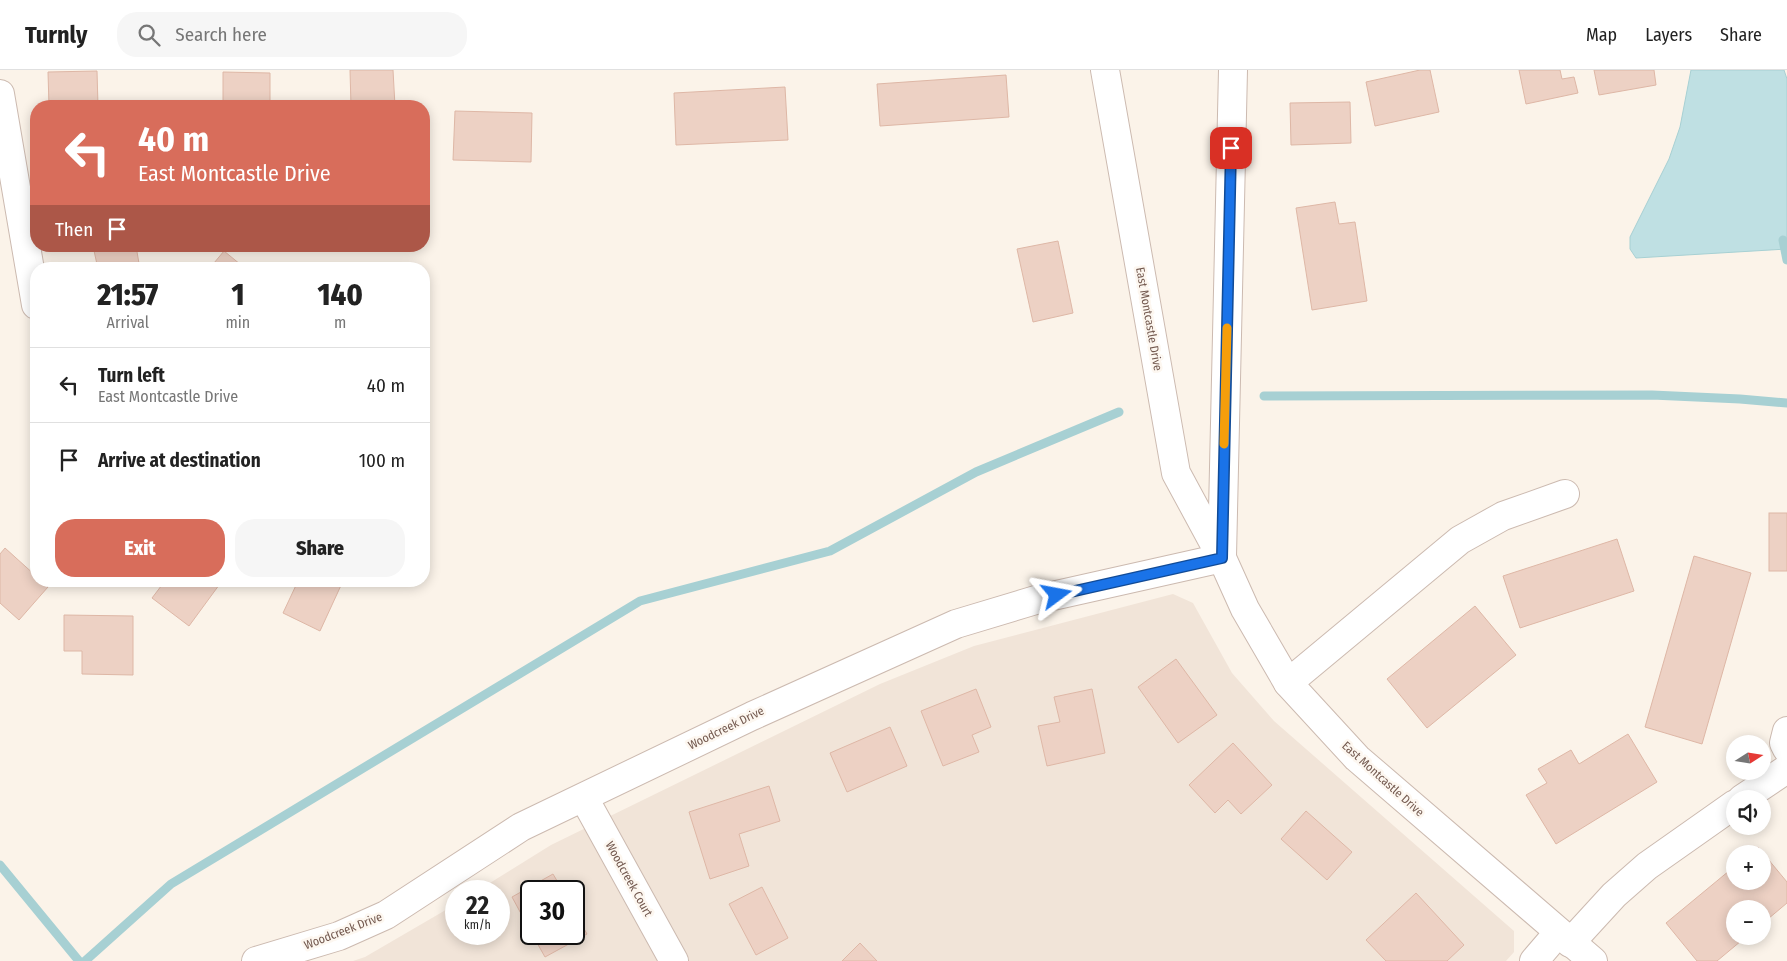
<!DOCTYPE html>
<meta charset="utf-8">
<style>
body{margin:0;font-family:"Fira Sans Condensed",sans-serif;background:#f6f6f6;color:#222;height:100vh;display:flex;flex-direction:column;font-size:19px;white-space:nowrap}
*{box-sizing:border-box;margin:0}
p{font-size:16px;color:#767676}
.icon{flex:none;width:28px;height:28px;fill:none;stroke:currentColor;stroke-width:2;stroke-linecap:round;stroke-linejoin:round}
.map{position:relative;flex:1;overflow:hidden}
.sheet{position:absolute;left:30px;top:192px;width:400px;height:325px;display:flex;flex-direction:column;background:#fff;border-radius:20px;box-shadow:0 2px 12px #0003}
.sheet>*{flex:none}
.banner{position:absolute;left:30px;top:30px;width:400px;height:152px;border-radius:20px;box-shadow:0 2px 12px #0003;background:#d86d5b;color:#fff;overflow:hidden}
.needle{width:32px;rotate:78deg}
.controls{position:absolute;left:1726px;top:665px;display:grid;gap:10px}
.controls a{display:grid;place-items:center;width:45px;height:45px;border-radius:50%;background:#fff;box-shadow:0 2px 12px #0003;font-size:25px}
.speed{position:absolute;left:445px;top:810px;display:flex;gap:10px;font-size:25px;font-weight:700;text-align:center}
.speed>*{display:grid;place-content:center;width:65px;height:65px;border-radius:50%;background:#fff;box-shadow:0 2px 12px #0003;line-height:1}
.speed small{font-size:12px;font-weight:400}
.speed .limit{border:2px solid #111;border-radius:8px;background:#fff;color:#111}
.pin{position:absolute;display:grid;place-items:center;width:42px;height:42px;color:#fff;margin:-21px;border-radius:10px;box-shadow:0 2px 8px #0006}
.me{position:absolute;width:55px;margin:-28px;rotate:77deg;stroke-linejoin:round;filter:drop-shadow(0 0 4px #0008)}
.turn{display:flex;align-items:center;gap:18px;height:105px;padding:0 25px;font-size:22px}
.turn .icon{width:65px;height:65px;stroke-width:2.5}
.turn b{display:block;font-size:35px;line-height:42px}
.then{display:flex;align-items:center;height:48px;padding:0 25px;background:#0003;gap:10px;font-size:19px}
.eta{display:flex;justify-content:space-evenly;align-items:center;height:85px;text-align:center}
.eta b{font-size:30px;font-weight:800;line-height:35px}
.button{display:flex;gap:10px;margin-top:auto;padding:10px 25px}
.button a{flex:1;height:58px;border-radius:20px;background:#d86d5b;color:#fff;font-size:20px;font-weight:800;line-height:58px;text-align:center}
.button a+a{background:#f6f6f6;color:#222}
ul{padding:0;list-style:none}
li{display:flex;align-items:center;gap:15px;height:75px;padding:0 25px;border-top:1px solid #e0e0e0}
li div{flex:1}
li b{display:block;font-size:19px}
li em{font-style:normal}
header{display:flex;align-items:center;gap:30px;box-sizing:border-box;height:70px;padding:0 25px;background:#fff;border-bottom:1px solid #e0e0e0}
header strong{font-size:24px}
nav{display:flex;gap:28px;margin-inline-start:auto;font-size:18px}
.search{width:350px;height:45px;background:#f6f6f6;display:flex;align-items:center;gap:12px;box-sizing:border-box;padding:0 18px;border-radius:20px;color:#767676;font-size:19px}
.map>svg:first-child{display:block}
</style>
<header>
<strong>Turnly</strong>
<div class="search"><svg class="icon" aria-label="search" viewBox="0 0 24 24"><circle cx="10" cy="10" r="6"/><path d="M15 15l6 6"/></svg>Search here</div>
<nav><a>Map</a><a>Layers</a><a>Share</a></nav>
</header>
<div class="map">
<svg width="1787" height="891" viewBox="0 0 1787 891">
<rect width="100%" height="100%" fill="#fbf3e9"/>
<path fill="#f1e4d8" fill-rule="evenodd" d="M 1173,524 L 1193,533 L 1232,603 L 1274,651 L 1514,861 L 1514,882 L 1506,891 L 353,891 L 365,887 L 456,834 L 456,864 L 499,864 L 499,821 L 477,821 L 551,775 L 880,614 L 974,576 ZM 531,821 L 574,821 L 574,864 L 531,864 Z"/>
<path fill="#bfe0e3" stroke="#a7d0d3" d="M 1691,0 L 1784,0 L 1787,9 L 1787,179 L 1636,188 L 1630,179 L 1630,167 L 1669,89 L 1680,57 Z"/>
<g fill="none" stroke-linecap="round" stroke-linejoin="round">
<g stroke="#a7d0d3" stroke-width="9">
<path d="M 1783,170 L 1787,190"/>
<path d="M 1264,326 L 1652,325 L 1740,329 L 1787,333"/>
<path d="M 0,795 L 79,891"/>
<path d="M 85,891 L 171,814 L 640,531 L 830,481 L 976,402 L 1119,342"/>
</g>
</g>
<g fill="#edd1c4" stroke="#deb7a6">
<path d="M 350,0 L 393,0 L 395,36 L 351,36 Z"/>
<path d="M 1420,0 L 1430,0 L 1439,42 L 1375,56 L 1366,12 Z"/>
<path d="M 1519,0 L 1560,0 L 1562,9 L 1574,7 L 1578,23 L 1526,34 Z"/>
<path d="M 1594,0 L 1654,0 L 1656,15 L 1599,25 Z"/>
<path d="M 97,1 L 98,36 L 49,36 L 48,2 Z"/>
<path d="M 223,2 L 270,3 L 270,36 L 223,36 Z"/>
<path d="M 1006,5 L 1009,47 L 880,56 L 877,14 Z"/>
<path d="M 785,17 L 788,70 L 676,75 L 674,23 Z"/>
<path d="M 1350,32 L 1351,73 L 1291,75 L 1290,33 Z"/>
<path d="M 455,41 L 532,43 L 531,92 L 453,90 Z"/>
<path d="M 1335,132 L 1339,154 L 1355,152 L 1367,231 L 1312,240 L 1296,138 Z"/>
<path d="M 1058,171 L 1073,243 L 1033,252 L 1017,179 Z"/>
<path d="M 93,176 L 136,176 L 140,199 L 98,199 Z"/>
<path d="M 224,181 L 246,199 L 209,199 Z"/>
<rect x="1769" y="443" width="18" height="58"/>
<path d="M 1617,469 L 1634,521 L 1520,558 L 1503,506 Z"/>
<path d="M 5,478 L 36,506 L 36,511 L 42,511 L 48,517 L 19,550 L 0,533 L 0,484 Z"/>
<path d="M 1694,486 L 1751,503 L 1702,674 L 1645,657 Z"/>
<path d="M 165,511 L 222,511 L 189,556 L 152,528 Z"/>
<path d="M 298,511 L 343,511 L 320,561 L 283,543 Z"/>
<path d="M 1475,536 L 1516,585 L 1427,658 L 1387,609 Z"/>
<path d="M 64,545 L 133,546 L 133,605 L 82,604 L 82,581 L 64,581 Z"/>
<path d="M 1176,589 L 1217,645 L 1178,673 L 1138,617 Z"/>
<path d="M 976,619 L 991,657 L 972,665 L 979,682 L 943,696 L 921,641 Z"/>
<path d="M 1092,619 L 1105,683 L 1047,696 L 1038,656 L 1060,652 L 1054,627 Z"/>
<path d="M 890,657 L 907,696 L 847,722 L 830,683 Z"/>
<path d="M 1628,664 L 1657,712 L 1556,774 L 1526,725 L 1547,713 L 1538,699 L 1571,680 L 1579,694 Z"/>
<path d="M 1233,673 L 1272,715 L 1241,744 L 1228,730 L 1215,743 L 1189,715 Z"/>
<path d="M 769,716 L 780,751 L 739,764 L 749,796 L 710,809 L 689,742 Z"/>
<path d="M 1306,741 L 1352,782 L 1327,810 L 1281,769 Z"/>
<path d="M 1758,777 L 1787,812 L 1787,833 L 1762,854 L 1762,839 L 1735,839 L 1735,866 L 1747,866 L 1717,891 L 1697,891 L 1666,853 L 1735,796 L 1735,811 L 1762,811 L 1762,784 L 1750,784 Z"/>
<path d="M 553,804 L 563,821 L 531,821 L 531,862 L 512,827 Z"/>
<path d="M 762,817 L 788,868 L 756,885 L 729,834 Z"/>
<path d="M 1416,823 L 1464,875 L 1447,891 L 1386,891 L 1366,870 Z"/>
<path d="M 574,841 L 587,864 L 545,887 L 532,864 L 574,864 Z"/>
<path d="M 860,873 L 877,891 L 842,891 Z"/>
</g>
<g fill="none" stroke-linecap="round" stroke-linejoin="round">
<g stroke="#ccbab0" stroke-width="30">
<g id="minor">
<path d="M 1105,0 L 1176,403 L 1222,488 L 1245,539 L 1288,613 L 1357,688 L 1593,891"/>
<path d="M 0,24 L 36,235"/>
<path d="M 1222,486 L 1233,0"/>
<path d="M 1288,613 L 1460,470 L 1503,446 L 1565,424"/>
<path d="M 1787,661 L 1784,673 L 1787,679"/>
<path d="M 584,728 L 674,891"/>
<path d="M 1742,729 L 1787,699"/>
<path d="M 1570,873 L 1614,825 L 1647,796 L 1735,734"/>
<path d="M 256,891 L 339,866 L 386,845 L 521,757 L 752,646 L 956,554 L 1039,529 L 1222,488"/>
<path d="M 1534,891 L 1558,863"/>
</g>
</g>
<use href="#minor" stroke="#fff" stroke-width="28"/>
</g>
<g fill="none" stroke-linecap="round" stroke-linejoin="round">
<g stroke="#114b97" stroke-width="12">
<path id="route" d="M 1057,525 L 1222,488 L 1231,78"/>
</g>
<use href="#route" stroke="#1a73e8" stroke-width="9"/>
<path stroke="#f59e0b" stroke-width="9" d="M 1224,374 L 1227,258"/>
</g>
<g text-anchor="middle" dominant-baseline="central" stroke-width="5" stroke-linejoin="round" paint-order="stroke">
<g font-size="12" fill="#73594f" stroke="#fdf7f0">
<text transform="translate(1149 249) rotate(80)">East Montcastle Drive</text>
<text transform="translate(726 658) rotate(-26)">Woodcreek Drive</text>
<text transform="translate(1383 709) rotate(42)">East Montcastle Drive</text>
<text transform="translate(629 809) rotate(61)">Woodcreek Court</text>
<text transform="translate(343 861) rotate(-21)">Woodcreek Drive</text>
</g>
</g>
</svg>
<div class="controls">
<a><svg class="needle" viewBox="-14 -14 28 28"><path d="M0-13l5 13h-10z" fill="#e53935"/><path d="M0 13l5-13h-10z" fill="#767676"/></svg></a>
<a><svg class="icon" aria-label="sound" viewBox="0 0 24 24"><path d="M4 9h4l5-4v14l-5-4H4zM17 9q2 3 0 6"/></svg></a>
<a>+</a>
<a>−</a>
</div>
<div class="speed"><div>22<small>km/h</small></div><div class="limit">30</div></div>
<div class="pin" style="left:1231px;top:78px;background:#d93025"><svg class="icon" aria-label="arrive" viewBox="0 0 24 24"><path d="M6 21V4h12l-3 4 3 4H6"/></svg></div>
<svg class="me" style="left:1057px;top:525px" viewBox="-20 -20 40 40"><path d="M0-17L14 15 0 8-14 15z" fill="#1a73e8" stroke="#fff" stroke-width="4"/></svg>
<div class="banner">
<div class="turn"><svg class="icon" aria-label="left" viewBox="0 0 24 24"><path d="M17 20v-9H6M10 6l-5 5 5 5"/></svg><div><b>40 m</b>East Montcastle Drive</div></div>
<div class="then">Then<svg class="icon" aria-label="arrive" viewBox="0 0 24 24"><path d="M6 21V4h12l-3 4 3 4H6"/></svg></div>
</div>
<section class="sheet">
<div class="eta">
<div><b>21:57</b><p>Arrival</p></div>
<div><b>1</b><p>min</p></div>
<div><b>140</b><p>m</p></div>
</div>
<ul>
<li><svg class="icon" aria-label="left" viewBox="0 0 24 24"><path d="M17 20v-9H6M10 6l-5 5 5 5"/></svg><div><b>Turn left</b><p>East Montcastle Drive</p></div><em>40 m</em></li>
<li><svg class="icon" aria-label="arrive" viewBox="0 0 24 24"><path d="M6 21V4h12l-3 4 3 4H6"/></svg><div><b>Arrive at destination</b></div><em>100 m</em></li>
</ul>
<div class="button"><a>Exit</a><a>Share</a></div>
</section>
</div>
